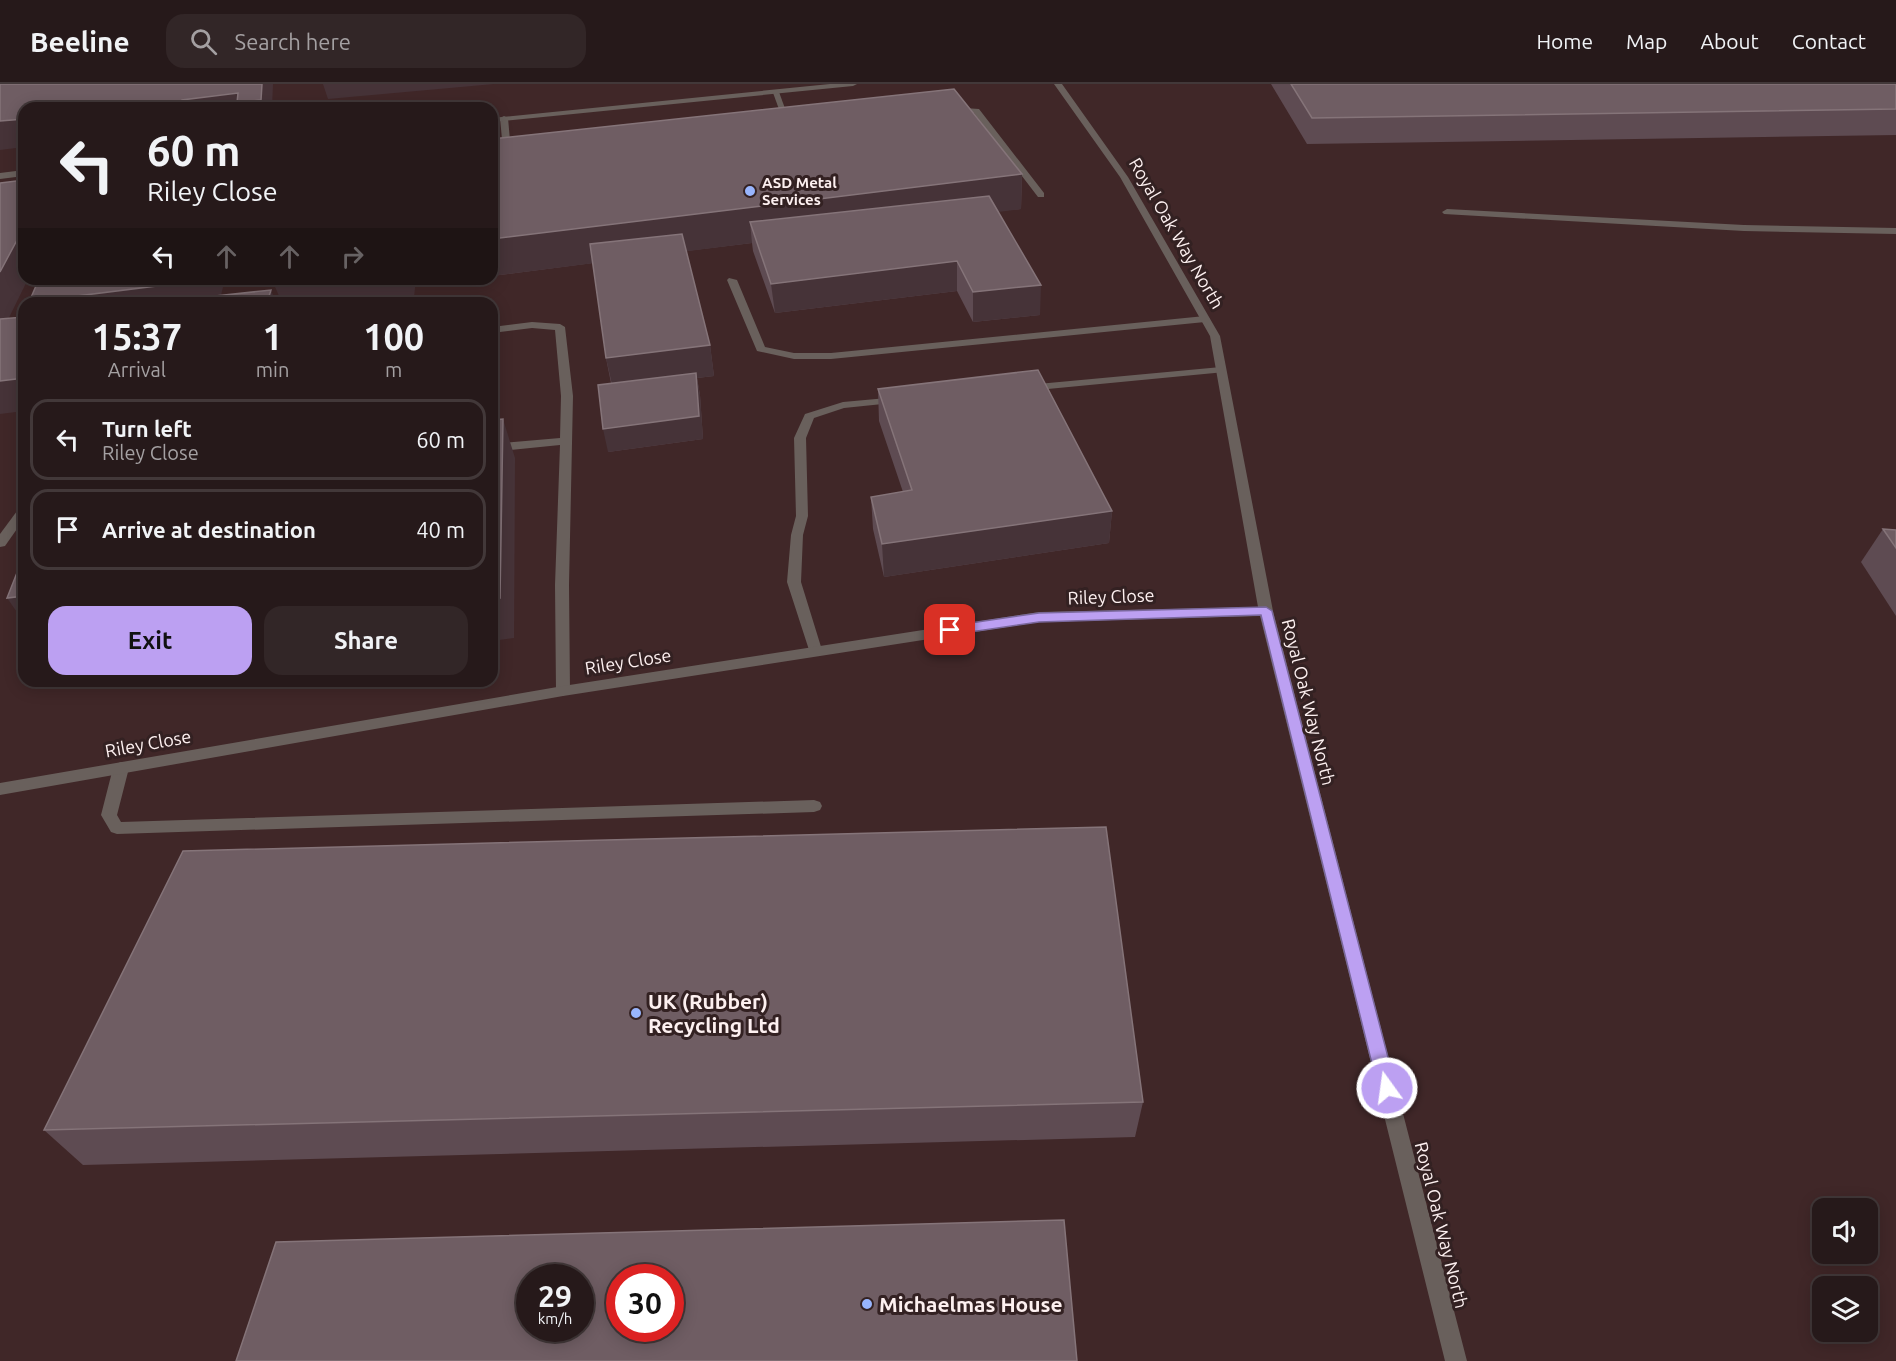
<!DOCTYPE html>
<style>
body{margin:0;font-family:Ubuntu,sans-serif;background:#322627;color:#f1f3f6;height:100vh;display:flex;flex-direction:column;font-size:22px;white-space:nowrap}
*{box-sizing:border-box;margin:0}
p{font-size:20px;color:#a4a0a2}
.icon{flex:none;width:33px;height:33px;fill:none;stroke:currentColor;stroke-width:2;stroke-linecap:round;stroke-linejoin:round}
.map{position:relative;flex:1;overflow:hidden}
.details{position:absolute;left:18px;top:213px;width:480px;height:390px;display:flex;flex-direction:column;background:#26191a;border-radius:18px;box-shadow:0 3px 15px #0003,0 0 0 2px #423839}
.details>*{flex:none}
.top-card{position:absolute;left:18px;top:18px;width:480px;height:183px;border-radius:18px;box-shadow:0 3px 15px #0003,0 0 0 2px #423839;background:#26191a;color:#f1f3f6;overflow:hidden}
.buttons{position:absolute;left:1812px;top:1114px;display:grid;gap:12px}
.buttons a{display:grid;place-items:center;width:66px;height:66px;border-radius:12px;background:#26191a;box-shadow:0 3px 15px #0003,0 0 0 2px #423839;font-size:30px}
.speed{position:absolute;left:516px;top:1180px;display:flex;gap:12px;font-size:30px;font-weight:700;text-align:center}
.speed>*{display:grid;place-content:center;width:78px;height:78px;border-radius:50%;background:#26191a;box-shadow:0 3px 15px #0003,0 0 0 2px #423839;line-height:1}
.speed small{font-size:15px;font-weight:400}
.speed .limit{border:9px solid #d22;background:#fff;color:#111}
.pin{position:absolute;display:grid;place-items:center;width:51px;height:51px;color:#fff;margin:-26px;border-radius:12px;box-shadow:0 3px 9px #0006}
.me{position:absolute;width:66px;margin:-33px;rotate:346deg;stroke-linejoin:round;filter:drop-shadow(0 0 4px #0008)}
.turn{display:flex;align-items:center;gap:21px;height:126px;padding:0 30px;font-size:27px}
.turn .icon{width:78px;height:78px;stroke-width:2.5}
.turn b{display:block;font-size:42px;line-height:51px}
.lanes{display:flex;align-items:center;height:57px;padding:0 30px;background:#0003;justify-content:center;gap:30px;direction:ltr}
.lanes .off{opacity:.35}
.eta{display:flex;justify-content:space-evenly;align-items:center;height:102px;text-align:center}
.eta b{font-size:36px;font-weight:600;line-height:42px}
.button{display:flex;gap:12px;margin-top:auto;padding:12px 30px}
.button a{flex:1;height:69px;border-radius:18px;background:#bca0f2;color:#111;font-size:24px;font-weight:600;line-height:69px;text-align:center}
.button a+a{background:#322627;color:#f1f3f6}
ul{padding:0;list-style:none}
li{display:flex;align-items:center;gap:18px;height:81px;margin:0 12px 9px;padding:0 18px;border:3px solid #423839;border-radius:18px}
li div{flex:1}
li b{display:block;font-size:22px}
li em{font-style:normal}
header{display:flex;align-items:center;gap:36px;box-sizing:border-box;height:84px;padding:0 30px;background:#26191a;border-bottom:2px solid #423839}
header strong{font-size:28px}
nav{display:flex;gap:33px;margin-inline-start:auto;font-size:21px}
.search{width:420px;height:54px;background:#322627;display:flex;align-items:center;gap:15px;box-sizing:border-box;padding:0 21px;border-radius:18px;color:#a4a0a2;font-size:22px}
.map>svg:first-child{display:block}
</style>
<header>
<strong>Beeline</strong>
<div class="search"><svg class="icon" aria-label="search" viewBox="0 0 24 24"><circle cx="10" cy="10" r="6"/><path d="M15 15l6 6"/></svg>Search here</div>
<nav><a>Home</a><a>Map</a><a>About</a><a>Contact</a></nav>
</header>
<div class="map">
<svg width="1896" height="1277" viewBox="0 0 1896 1277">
<rect width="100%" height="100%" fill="#332122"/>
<path fill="#402728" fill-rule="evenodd" d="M 0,0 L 1896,0 L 1896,1277 L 0,1277 ZM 24,24 L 492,24 L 492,195 L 24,195 ZM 24,219 L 492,219 L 492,597 L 24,597 ZM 1822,1125 L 1868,1125 L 1868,1170 L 1822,1170 ZM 530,1194 L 580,1194 L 580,1245 L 530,1245 ZM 620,1194 L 670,1194 L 670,1245 L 620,1245 ZM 1822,1203 L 1868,1203 L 1868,1248 L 1822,1248 Z"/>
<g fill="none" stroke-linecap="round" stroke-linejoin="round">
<g fill="#69605c" fill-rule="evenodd">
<path d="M 772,6 L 779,8 L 791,41 L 784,39 Z"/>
<path d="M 950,23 L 979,25 L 1044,109 L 1044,113 L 1038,113 L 974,29 L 950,27 Z"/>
<path d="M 504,32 L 508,34 L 511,68 L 492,73 L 492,67 L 503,66 L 500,34 Z"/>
<path d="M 1447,125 L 1744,141 L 1896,144 L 1896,150 L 1744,147 L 1444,130 L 1442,128 Z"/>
<path d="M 729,194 L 737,196 L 765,263 L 794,269 L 831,269 L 1205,232 L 1210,235 L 1205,238 L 831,275 L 794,275 L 757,267 L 727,196 Z"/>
<path d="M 532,238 L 560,240 L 565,243 L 573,312 L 569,501 L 570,607 L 563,612 L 556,607 L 555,501 L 560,361 L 492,368 L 492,360 L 560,354 L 561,312 L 555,246 L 532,244 L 492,249 L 492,243 Z"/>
<path d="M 1221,283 L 1226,286 L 1225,288 L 1027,307 L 1021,304 L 1027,301 Z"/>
<path d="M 898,313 L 904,316 L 902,318 L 844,324 L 814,334 L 806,354 L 808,432 L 803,451 L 801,498 L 822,566 L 815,571 L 810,569 L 787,498 L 791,451 L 796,432 L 794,354 L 805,330 L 843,318 Z"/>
<path d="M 24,422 L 24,435 L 5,462 L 0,463 L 0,450 L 20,423 Z"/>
<path d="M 121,678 L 126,680 L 129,684 L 117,731 L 121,738 L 814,716 L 820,718 L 822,722 L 820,726 L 814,728 L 117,750 L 111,748 L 101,731 L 113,684 L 116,680 Z"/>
</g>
<g fill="#69605c" fill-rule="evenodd">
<path d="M 830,0 L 857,0 L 853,2 L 492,38 L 492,34 Z"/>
<path d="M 1054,0 L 1062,0 L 1128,93 L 1220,252 L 1273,527 L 1467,1277 L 1445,1277 L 1260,532 L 1039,538 L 563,612 L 0,711 L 0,699 L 563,602 L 1039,528 L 1258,523 L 1210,252 L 1120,93 Z"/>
<path d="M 24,86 L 24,92 L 0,95 L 0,89 Z"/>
</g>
</g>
<g fill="#5e4b52">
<path d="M 1271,0 L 1896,0 L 1896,51 L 1307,60 Z"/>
<path d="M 492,55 L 1022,90 L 1021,125 L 998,127 L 1040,231 L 973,238 L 957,207 L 775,229 L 753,167 L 752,159 L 686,167 L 710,261 L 714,292 L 697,294 L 700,311 L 703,355 L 608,368 L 611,299 L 606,274 L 593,179 L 492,192 Z"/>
<path d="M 878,305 L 1112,427 L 1109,459 L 884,493 L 873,445 L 871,413 L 903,408 L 879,337 Z"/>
<path d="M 1883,445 L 1896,446 L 1896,532 L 1861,478 Z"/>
<path d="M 1143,1018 L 1135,1053 L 83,1081 L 44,1046 Z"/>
</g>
<g fill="#463338">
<path d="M 262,0 L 273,0 L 272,24 L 180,24 L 182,16 Z"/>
<path d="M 323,0 L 494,0 L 328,15 Z"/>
<path d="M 134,22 L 135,24 L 114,24 Z"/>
<path d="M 24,35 L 24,63 L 0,66 L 0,37 Z"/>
<path d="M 1022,90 L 1021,125 L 757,158 L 750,138 L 752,159 L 492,192 L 492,155 Z"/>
<path d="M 24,143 L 24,195 L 28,195 L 0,252 L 0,188 Z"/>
<path d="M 957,177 L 957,207 L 775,229 L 771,200 Z"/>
<path d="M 204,195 L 225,195 L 219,219 L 30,219 L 29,218 Z"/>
<path d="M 299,195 L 416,195 L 414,213 L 364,219 L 282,219 L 273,198 Z"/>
<path d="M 1041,201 L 1040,231 L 973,238 L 973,208 Z"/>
<path d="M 271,206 L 276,219 L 267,219 Z"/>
<path d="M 710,261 L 714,292 L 697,294 L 700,311 L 703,355 L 608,368 L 603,345 L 613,305 L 606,274 Z"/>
<path d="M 24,294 L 24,327 L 0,330 L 0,297 Z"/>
<path d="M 503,335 L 515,374 L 514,554 L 492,557 L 492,515 Z"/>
<path d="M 1112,427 L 1109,459 L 884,493 L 882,460 Z"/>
<path d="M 24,512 L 24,538 L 7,514 Z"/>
</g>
<g fill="#6f5d63" stroke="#857479" stroke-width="1.5" fill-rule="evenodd">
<path d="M 0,0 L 262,0 L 261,16 L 237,19 L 238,9 L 182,16 L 180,24 L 134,24 L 134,22 L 114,24 L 24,24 L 24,35 L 0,37 Z"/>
<path d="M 1291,0 L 1896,0 L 1896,25 L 1312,34 Z"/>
<path d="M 954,5 L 1022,90 L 492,155 L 492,55 Z"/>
<path d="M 24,96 L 24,143 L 0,188 L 0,99 Z"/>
<path d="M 989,112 L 1041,201 L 973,208 L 957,177 L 771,200 L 750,138 Z"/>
<path d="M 682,150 L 710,261 L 606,274 L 590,160 Z"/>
<path d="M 39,195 L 204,195 L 204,196 L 29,218 Z"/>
<path d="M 274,195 L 299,195 L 273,198 Z"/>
<path d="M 271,206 L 267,219 L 151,219 Z"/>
<path d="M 24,233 L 24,294 L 0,297 L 0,235 Z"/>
<path d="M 1038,286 L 1112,427 L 882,460 L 871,413 L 912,406 L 878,305 Z"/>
<path d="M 696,289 L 699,332 L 603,345 L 598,301 Z"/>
<path d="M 503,335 L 500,514 L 492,515 L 492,336 Z"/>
<path d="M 1883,445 L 1896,446 L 1896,464 Z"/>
<path d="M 24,471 L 24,512 L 7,514 Z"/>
<path d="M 1106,743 L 1143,1018 L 44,1046 L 183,767 Z"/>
<path d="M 1064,1136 L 1077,1277 L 236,1277 L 276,1158 ZM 530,1194 L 580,1194 L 580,1245 L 530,1245 ZM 620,1194 L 670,1194 L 670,1245 L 620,1245 Z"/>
</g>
<path fill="#bca0f2" stroke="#7a689d" stroke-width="1.5" d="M 1266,523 L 1272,527 L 1396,1004 L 1393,1010 L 1387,1012 L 1381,1010 L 1378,1004 L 1261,531 L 1039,538 L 950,551 L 943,546 L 950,542 L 1039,529 Z"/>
<g fill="#98b5fd" stroke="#332122" stroke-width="2">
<circle cx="750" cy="107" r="6"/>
<circle cx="636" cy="929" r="6"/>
<circle cx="867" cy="1220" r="6"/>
</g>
<g text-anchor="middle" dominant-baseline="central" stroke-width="6" stroke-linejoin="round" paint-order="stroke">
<g font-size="15" font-weight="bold" fill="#fdf0f0" stroke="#332122" text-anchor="start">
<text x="762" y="98">ASD Metal<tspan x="762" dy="17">Services</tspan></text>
</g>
<g font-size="18" fill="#fdf0f0" stroke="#332122">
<text transform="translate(1177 149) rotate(60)">Royal Oak Way North</text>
<text transform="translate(1111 512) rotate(-2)">Riley Close</text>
<text transform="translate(628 577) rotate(-9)">Riley Close</text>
<text transform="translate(1309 618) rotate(76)">Royal Oak Way North</text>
<text transform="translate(148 659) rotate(-10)">Riley Close</text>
<text transform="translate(1442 1141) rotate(76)">Royal Oak Way North</text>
</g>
<g font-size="21" font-weight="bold" fill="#fdf0f0" stroke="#332122" text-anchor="start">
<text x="648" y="917">UK (Rubber)<tspan x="648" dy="24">Recycling Ltd</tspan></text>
<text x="879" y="1220">Michaelmas House</text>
</g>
</g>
</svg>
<div class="buttons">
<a><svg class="icon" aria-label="sound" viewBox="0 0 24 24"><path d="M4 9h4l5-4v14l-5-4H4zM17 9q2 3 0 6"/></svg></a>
<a><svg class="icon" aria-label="layers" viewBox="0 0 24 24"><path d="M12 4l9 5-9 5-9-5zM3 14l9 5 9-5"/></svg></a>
</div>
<div class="speed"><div>29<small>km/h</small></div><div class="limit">30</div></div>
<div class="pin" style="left:950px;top:546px;background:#d93025"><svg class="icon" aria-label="arrive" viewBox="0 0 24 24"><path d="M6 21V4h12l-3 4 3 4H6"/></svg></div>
<svg class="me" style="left:1387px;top:1004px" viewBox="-20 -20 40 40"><circle r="17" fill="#bca0f2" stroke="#fff" stroke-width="3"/><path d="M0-11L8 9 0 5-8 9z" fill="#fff"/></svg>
<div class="top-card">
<div class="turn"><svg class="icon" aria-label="left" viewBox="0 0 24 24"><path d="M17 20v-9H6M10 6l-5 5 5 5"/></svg><div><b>60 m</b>Riley Close</div></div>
<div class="lanes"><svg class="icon" aria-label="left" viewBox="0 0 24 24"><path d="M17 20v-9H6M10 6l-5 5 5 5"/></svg><svg class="icon off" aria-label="ahead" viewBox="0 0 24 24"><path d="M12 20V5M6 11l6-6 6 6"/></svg><svg class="icon off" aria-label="ahead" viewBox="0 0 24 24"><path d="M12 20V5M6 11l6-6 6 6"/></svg><svg class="icon off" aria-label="right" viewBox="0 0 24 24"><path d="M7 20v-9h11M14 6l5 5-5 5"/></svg></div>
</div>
<section class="details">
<div class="eta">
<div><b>15:37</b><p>Arrival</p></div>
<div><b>1</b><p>min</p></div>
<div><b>100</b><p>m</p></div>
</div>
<ul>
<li><svg class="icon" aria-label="left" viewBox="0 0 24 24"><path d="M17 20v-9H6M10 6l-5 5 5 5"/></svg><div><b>Turn left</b><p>Riley Close</p></div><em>60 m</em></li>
<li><svg class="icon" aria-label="arrive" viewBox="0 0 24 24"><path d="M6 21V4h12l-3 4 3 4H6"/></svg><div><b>Arrive at destination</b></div><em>40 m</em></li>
</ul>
<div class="button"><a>Exit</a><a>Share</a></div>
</section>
</div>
